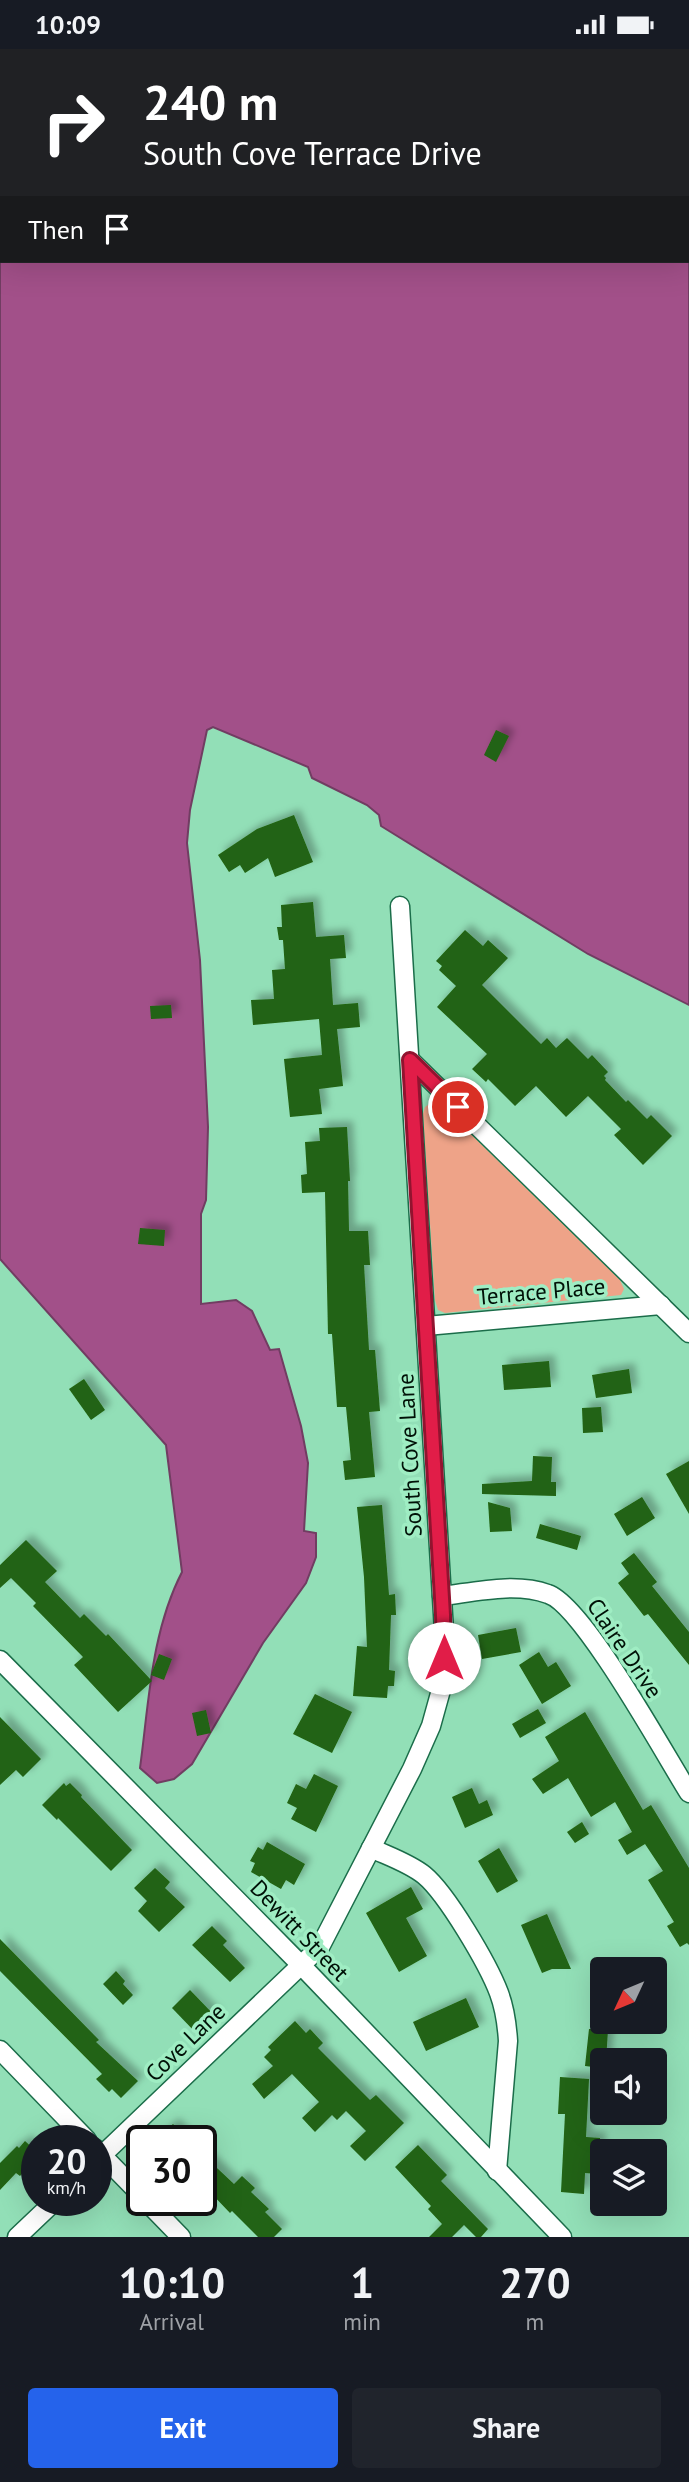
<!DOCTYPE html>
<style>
body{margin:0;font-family:"PT Sans",sans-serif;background:#20242c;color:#f1f3f6;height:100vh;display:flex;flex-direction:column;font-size:26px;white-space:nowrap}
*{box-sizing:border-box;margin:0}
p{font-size:23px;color:#9ea1a6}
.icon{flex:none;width:38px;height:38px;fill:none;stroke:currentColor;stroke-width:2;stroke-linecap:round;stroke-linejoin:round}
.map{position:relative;height:2188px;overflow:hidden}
.details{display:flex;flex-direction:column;background:#171b24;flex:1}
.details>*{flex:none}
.top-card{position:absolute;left:0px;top:0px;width:690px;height:214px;box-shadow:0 7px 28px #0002;background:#202124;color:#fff;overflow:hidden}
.needle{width:46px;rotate:226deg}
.tools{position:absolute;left:590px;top:1908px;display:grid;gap:14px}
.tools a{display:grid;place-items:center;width:77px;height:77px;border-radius:7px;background:#171b24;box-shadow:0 7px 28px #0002;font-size:35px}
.speed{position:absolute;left:21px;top:2076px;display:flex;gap:14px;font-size:35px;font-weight:700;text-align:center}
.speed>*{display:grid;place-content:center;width:91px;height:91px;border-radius:50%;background:#171b24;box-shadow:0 7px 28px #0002;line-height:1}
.speed small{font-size:18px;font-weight:400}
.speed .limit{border:4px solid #111;border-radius:10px;background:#fff;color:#111}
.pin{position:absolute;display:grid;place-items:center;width:60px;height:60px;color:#fff;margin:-30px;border:4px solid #fff;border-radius:50%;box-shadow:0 2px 7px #0007}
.me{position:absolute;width:77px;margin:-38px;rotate:0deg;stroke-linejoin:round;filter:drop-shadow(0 0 5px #0008)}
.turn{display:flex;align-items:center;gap:24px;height:147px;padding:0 28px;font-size:32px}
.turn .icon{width:91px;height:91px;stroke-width:2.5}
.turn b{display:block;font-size:49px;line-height:60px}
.then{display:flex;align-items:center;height:66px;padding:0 28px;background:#0003;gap:14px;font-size:26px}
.eta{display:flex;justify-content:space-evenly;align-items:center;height:119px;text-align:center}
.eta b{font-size:42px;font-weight:600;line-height:49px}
.primary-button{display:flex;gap:14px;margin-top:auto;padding:14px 28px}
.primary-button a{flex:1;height:80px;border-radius:7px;background:#2563eb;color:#fff;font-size:28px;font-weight:600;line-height:80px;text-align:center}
.primary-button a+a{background:#20242c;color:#f1f3f6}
.status{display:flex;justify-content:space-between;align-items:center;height:49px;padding:0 35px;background:#171b24;direction:ltr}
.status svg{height:19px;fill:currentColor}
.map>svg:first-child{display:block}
</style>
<div class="status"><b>10:09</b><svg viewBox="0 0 49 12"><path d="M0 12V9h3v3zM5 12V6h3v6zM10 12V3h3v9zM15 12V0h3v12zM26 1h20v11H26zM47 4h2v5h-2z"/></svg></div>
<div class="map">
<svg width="689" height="2188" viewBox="0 0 689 2188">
<defs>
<filter id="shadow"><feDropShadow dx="6" dy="-6" stdDeviation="3.5" flood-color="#0004"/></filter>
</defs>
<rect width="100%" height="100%" fill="#92dfb7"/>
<path fill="#eea388" d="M 432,1053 L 440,1055 L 620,1231 L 624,1240 L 621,1246 L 445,1264 L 438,1261 L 435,1251 L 423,1065 L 425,1058 Z"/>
<path fill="#a25089" stroke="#713d62" stroke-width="2" fill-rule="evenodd" d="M 0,0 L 689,0 L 689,956 L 588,905 L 381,777 L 379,766 L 367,756 L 312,729 L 308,718 L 213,678 L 207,681 L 190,761 L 187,794 L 200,911 L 208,1078 L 206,1151 L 201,1165 L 201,1255 L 236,1251 L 252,1262 L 270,1301 L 279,1300 L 301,1377 L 308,1414 L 304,1482 L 316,1484 L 316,1508 L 306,1534 L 263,1594 L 192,1715 L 174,1730 L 157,1734 L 140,1719 C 149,1653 151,1583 182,1523 L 166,1396 L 0,1210 ZM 2,2 L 688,2 L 688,212 L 2,212 Z"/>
<g fill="#216312" filter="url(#shadow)">
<path d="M 496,681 L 509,687 L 496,713 L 484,706 Z"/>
<path d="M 294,766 L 313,813 L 275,828 L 268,809 L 245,824 L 240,816 L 229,823 L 218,806 L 257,780 Z"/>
<path d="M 313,853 L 316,888 L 344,886 L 346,909 L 330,910 L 333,956 L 358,954 L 360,978 L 337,980 L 343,1037 L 319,1040 L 322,1065 L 290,1068 L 284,1010 L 322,1006 L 319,970 L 253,976 L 251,951 L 274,950 L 272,921 L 285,920 L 283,891 L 279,891 L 277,878 L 282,878 L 281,856 Z"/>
<path d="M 465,881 L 483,897 L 488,891 L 508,909 L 482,936 L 541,995 L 547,989 L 556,999 L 567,989 L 588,1010 L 592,1006 L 608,1023 L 604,1027 L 606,1029 L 605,1031 L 626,1053 L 628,1051 L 647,1070 L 651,1066 L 672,1087 L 643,1116 L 614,1086 L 621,1080 L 588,1047 L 566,1068 L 536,1037 L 515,1057 L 488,1030 L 486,1033 L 472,1020 L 487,1005 L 437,958 L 456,937 L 439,921 L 442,917 L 436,912 Z"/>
<path d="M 171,956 L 172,969 L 151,970 L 150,957 Z"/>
<path d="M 347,1078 L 350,1132 L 348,1132 L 349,1182 L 368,1182 L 370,1216 L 364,1216 L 369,1301 L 375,1301 L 380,1362 L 369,1363 L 375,1428 L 345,1431 L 343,1412 L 351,1411 L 346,1358 L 337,1358 L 332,1285 L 328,1285 L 325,1143 L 302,1144 L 301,1126 L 307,1125 L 305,1093 L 320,1092 L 319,1079 Z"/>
<path d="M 140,1179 L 165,1181 L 164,1197 L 138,1195 Z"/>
<path d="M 549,1312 L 551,1338 L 504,1341 L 502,1316 Z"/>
<path d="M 629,1320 L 632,1344 L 596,1349 L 592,1326 Z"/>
<path d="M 84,1330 L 105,1361 L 91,1371 L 69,1340 Z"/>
<path d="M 601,1358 L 603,1383 L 583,1384 L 582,1359 Z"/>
<path d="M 533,1407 L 552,1408 L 551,1433 L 556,1433 L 556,1447 L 482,1445 L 482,1435 L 532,1432 Z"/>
<path d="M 689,1412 L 689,1465 L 666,1425 Z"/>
<path d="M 642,1448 L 655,1469 L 627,1487 L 614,1465 Z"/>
<path d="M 488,1453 L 510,1459 L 512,1482 L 490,1483 Z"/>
<path d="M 382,1456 L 389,1546 L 395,1545 L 396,1566 L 391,1566 L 389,1621 L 395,1622 L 394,1637 L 388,1637 L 387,1649 L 353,1647 L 357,1597 L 367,1598 L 364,1528 L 357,1458 Z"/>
<path d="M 540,1475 L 581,1487 L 577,1501 L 536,1489 Z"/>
<path d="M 26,1491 L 57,1522 L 45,1533 L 80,1569 L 84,1565 L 106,1587 L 108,1585 L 152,1632 L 118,1663 L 74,1616 L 83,1608 L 33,1557 L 36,1554 L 11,1529 L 0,1539 L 0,1516 Z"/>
<path d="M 634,1504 L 657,1533 L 652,1537 L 689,1583 L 689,1616 L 648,1565 L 644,1567 L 618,1534 L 629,1525 L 621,1514 Z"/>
<path d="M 516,1579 L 521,1603 L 482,1610 L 478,1586 Z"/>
<path d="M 539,1603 L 548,1618 L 556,1613 L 571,1637 L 542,1655 L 519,1616 Z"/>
<path d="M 159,1605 L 172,1610 L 164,1631 L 151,1626 Z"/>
<path d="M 315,1645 L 352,1663 L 332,1704 L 293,1685 Z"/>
<path d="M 538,1660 L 546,1674 L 520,1689 L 512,1675 Z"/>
<path d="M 206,1661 L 211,1684 L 197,1687 L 192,1664 Z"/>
<path d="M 585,1663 L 643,1761 L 651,1756 L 689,1819 L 689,1896 L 687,1894 L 680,1898 L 667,1877 L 674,1873 L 648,1831 L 663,1822 L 645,1795 L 627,1806 L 618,1791 L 632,1783 L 615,1753 L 591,1768 L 568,1729 L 543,1745 L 532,1730 L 559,1712 L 545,1688 Z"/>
<path d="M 0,1668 L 41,1710 L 23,1728 L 16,1721 L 0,1736 Z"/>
<path d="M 314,1725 L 338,1737 L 316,1783 L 291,1770 L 297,1759 L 287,1754 L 296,1735 L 306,1740 Z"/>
<path d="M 64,1734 L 66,1737 L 70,1734 L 82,1746 L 81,1748 L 132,1801 L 111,1822 L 58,1769 L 57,1771 L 42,1756 Z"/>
<path d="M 472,1739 L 479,1755 L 487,1751 L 493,1766 L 465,1779 L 452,1748 Z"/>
<path d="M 582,1773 L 589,1785 L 575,1794 L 567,1783 Z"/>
<path d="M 267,1793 L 305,1815 L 294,1836 L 286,1831 L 281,1840 L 251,1823 L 255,1814 L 250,1812 L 258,1798 L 263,1801 Z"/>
<path d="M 499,1799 L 518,1832 L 497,1844 L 478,1812 Z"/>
<path d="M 155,1819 L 170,1833 L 165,1839 L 185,1858 L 159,1883 L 138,1862 L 147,1852 L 134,1839 Z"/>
<path d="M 411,1838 L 423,1860 L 406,1869 L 427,1907 L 399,1923 L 366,1864 Z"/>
<path d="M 547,1865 L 571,1920 L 552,1920 L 542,1924 L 521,1876 Z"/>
<path d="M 212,1877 L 227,1892 L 223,1896 L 245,1919 L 230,1933 L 192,1896 Z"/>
<path d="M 0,1890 L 99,1991 L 96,1993 L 138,2032 L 121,2049 L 112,2040 L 109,2043 L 96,2030 L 102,2025 L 0,1922 Z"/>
<path d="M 116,1922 L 125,1932 L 123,1935 L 133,1946 L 123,1956 L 103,1935 Z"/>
<path d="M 190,1941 L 216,1968 L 198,1986 L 172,1959 Z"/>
<path d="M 466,1949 L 479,1978 L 426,2002 L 413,1973 Z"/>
<path d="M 295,1972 L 306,1984 L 310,1980 L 323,1994 L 318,1999 L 370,2051 L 376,2046 L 404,2074 L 365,2112 L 350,2097 L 366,2082 L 346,2062 L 337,2071 L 332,2066 L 315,2083 L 302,2069 L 319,2053 L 292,2025 L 264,2050 L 252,2035 L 273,2017 L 264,2008 L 271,2001 L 268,1998 Z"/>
<path d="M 589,1980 L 608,1981 L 606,2011 L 602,2011 L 602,2019 L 585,2017 Z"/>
<path d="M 560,2028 L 589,2030 L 586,2088 L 600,2089 L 598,2125 L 585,2124 L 584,2145 L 561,2143 L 565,2065 L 558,2065 Z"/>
<path d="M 173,2075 L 189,2091 L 156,2091 Z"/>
<path d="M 25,2092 L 37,2103 L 37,2109 L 20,2127 L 16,2124 L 0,2141 L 0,2114 L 17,2097 L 19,2099 Z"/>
<path d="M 418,2096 L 447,2126 L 441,2132 L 488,2180 L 481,2188 L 476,2188 L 464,2176 L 452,2188 L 429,2188 L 442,2175 L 428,2160 L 431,2157 L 395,2118 Z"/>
<path d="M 201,2104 L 234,2135 L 242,2127 L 255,2139 L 251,2143 L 269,2160 L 265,2163 L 282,2180 L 274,2188 L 258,2188 L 232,2162 L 230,2164 L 210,2143 L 208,2146 L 201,2138 Z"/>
</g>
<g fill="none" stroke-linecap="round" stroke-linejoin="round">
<g stroke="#1b6d4a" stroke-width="21">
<g id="minor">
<path d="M 410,1011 L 689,1284"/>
<path d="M 426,1277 L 661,1256"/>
<path d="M 442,1547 C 475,1543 515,1533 548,1545 C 583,1556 665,1706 689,1744"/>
<path d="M 0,1611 L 301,1916 L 562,2188"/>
<path d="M 371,1799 C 388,1807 409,1814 424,1826 C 447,1845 488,1915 499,1944 C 505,1960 507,1976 508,1992 L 497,2122"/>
<path d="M 0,2001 L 87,2091"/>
<path d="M 96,2100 L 142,2147"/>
<path d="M 96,2112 L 320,1898 L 412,1720 L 431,1677 L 441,1641 L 444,1582 L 400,857"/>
<path d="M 145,2151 L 181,2188"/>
<path d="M 17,2188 L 56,2151"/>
</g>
</g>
<use href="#minor" stroke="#fff" stroke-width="18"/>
</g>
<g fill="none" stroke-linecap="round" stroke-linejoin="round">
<g stroke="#92132f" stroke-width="18">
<path id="route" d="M 444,1609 L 443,1566 L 410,1011 L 458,1058"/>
</g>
<use href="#route" stroke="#e11d48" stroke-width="12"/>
</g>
<g text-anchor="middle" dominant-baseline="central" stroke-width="7" stroke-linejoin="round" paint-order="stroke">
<g font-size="23" fill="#001107" stroke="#9fedc3">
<text transform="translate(541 1242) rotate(-5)">Terrace Place</text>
<text transform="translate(409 1406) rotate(-93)">South Cove Lane</text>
<text transform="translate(625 1599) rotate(56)">Claire Drive</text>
<text transform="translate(300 1881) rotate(46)">Dewitt Street</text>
<text transform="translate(185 1993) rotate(-44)">Cove Lane</text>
</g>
</g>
</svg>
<div class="tools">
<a><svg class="needle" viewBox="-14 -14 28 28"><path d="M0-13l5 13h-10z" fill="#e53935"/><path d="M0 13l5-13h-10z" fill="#9ea1a6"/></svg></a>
<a><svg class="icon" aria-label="sound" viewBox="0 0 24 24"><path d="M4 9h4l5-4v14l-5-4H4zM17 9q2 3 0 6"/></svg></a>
<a><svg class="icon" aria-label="layers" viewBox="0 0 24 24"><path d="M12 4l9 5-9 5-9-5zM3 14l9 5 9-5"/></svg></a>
</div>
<div class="speed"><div>20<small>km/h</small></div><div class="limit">30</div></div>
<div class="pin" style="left:458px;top:1058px;background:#d93025"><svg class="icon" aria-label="arrive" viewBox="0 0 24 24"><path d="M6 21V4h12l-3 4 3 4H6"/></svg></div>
<svg class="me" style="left:444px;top:1609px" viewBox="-20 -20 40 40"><circle r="19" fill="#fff"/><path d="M0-13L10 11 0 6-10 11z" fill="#e11d48"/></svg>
<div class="top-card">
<div class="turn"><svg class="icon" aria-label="right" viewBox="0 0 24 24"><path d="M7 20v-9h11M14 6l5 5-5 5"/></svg><div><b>240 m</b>South Cove Terrace Drive</div></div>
<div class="then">Then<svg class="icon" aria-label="arrive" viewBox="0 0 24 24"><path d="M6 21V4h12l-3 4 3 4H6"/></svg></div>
</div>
</div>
<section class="details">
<div class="eta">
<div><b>10:10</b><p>Arrival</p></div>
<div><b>1</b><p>min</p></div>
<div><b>270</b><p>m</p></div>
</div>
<div class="primary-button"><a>Exit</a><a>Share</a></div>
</section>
